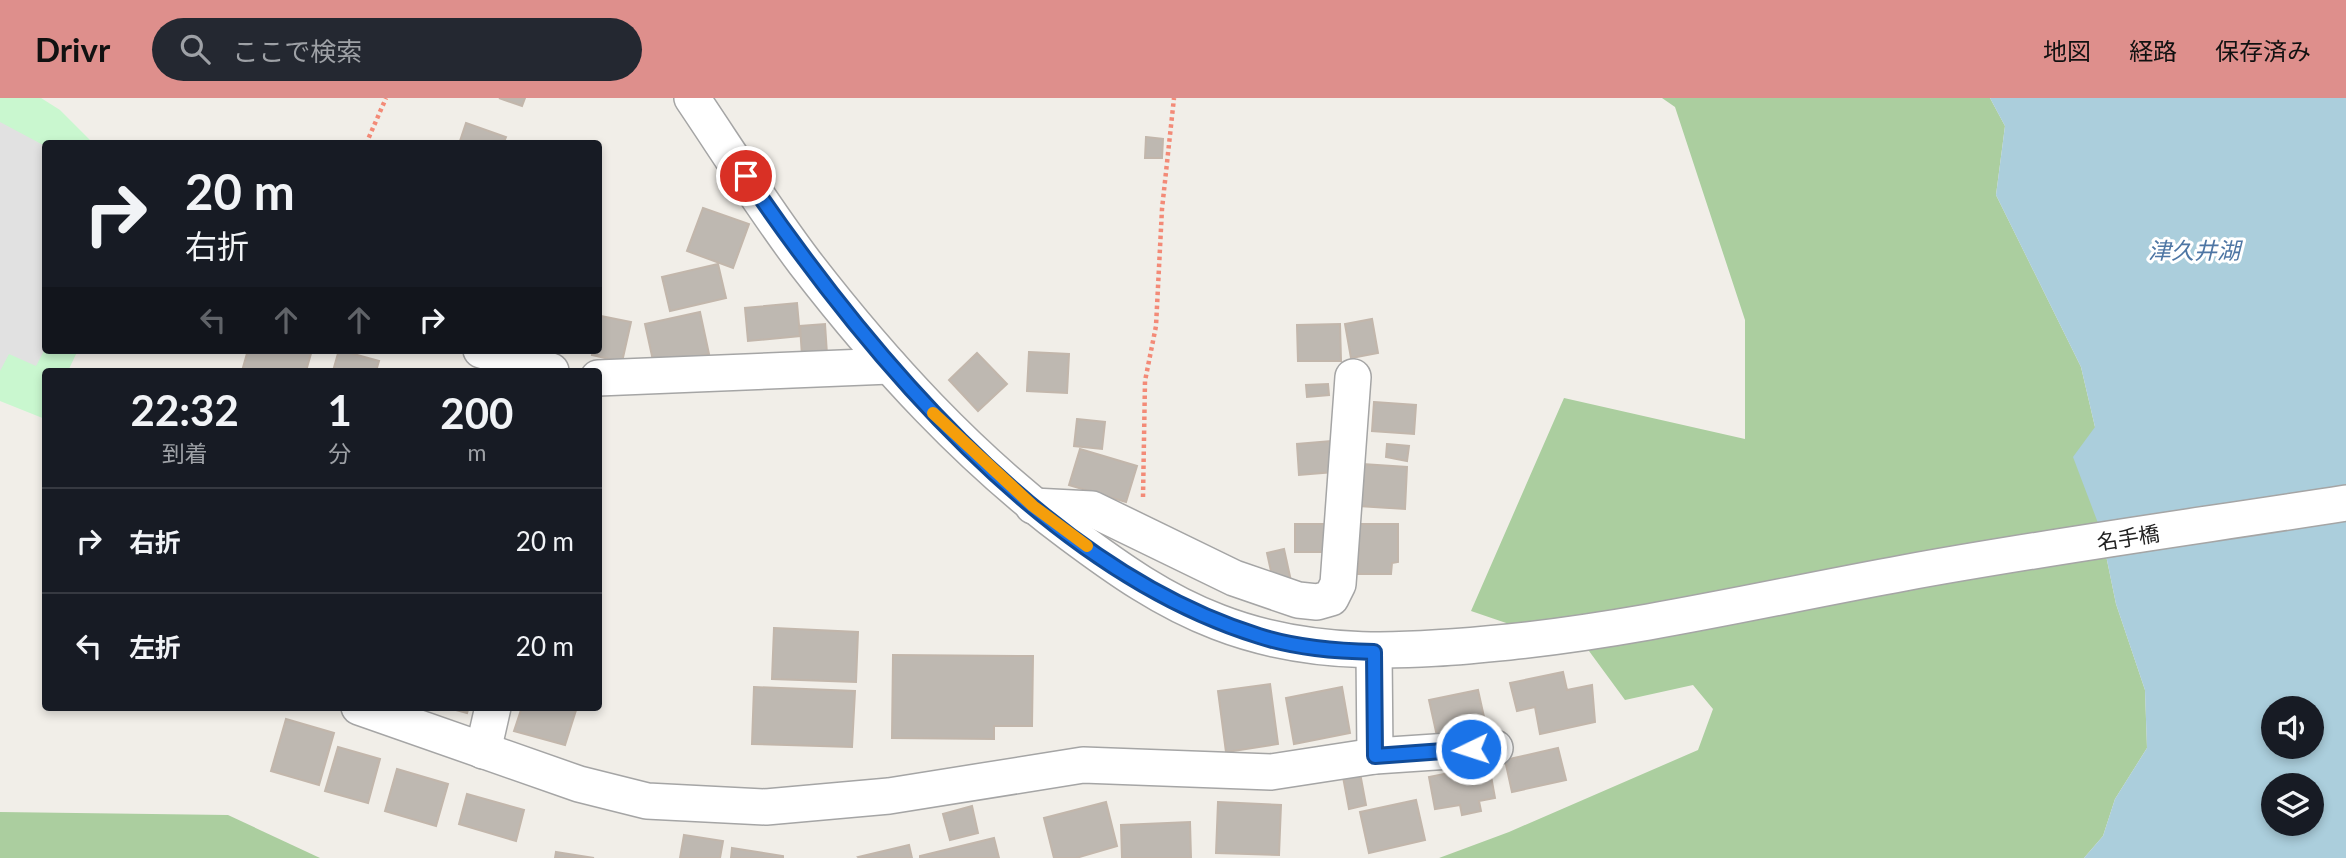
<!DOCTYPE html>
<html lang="ja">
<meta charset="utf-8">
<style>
body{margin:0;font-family:Lato,"Noto Sans JP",sans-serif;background:#242831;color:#f1f3f6;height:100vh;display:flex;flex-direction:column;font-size:26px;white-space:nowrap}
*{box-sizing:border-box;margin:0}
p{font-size:23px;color:#9ea1a6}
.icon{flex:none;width:38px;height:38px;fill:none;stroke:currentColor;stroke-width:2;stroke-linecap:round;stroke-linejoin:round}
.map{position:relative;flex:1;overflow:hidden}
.side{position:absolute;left:42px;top:270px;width:560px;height:343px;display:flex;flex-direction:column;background:#171b24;border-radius:7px;box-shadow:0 4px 10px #0003}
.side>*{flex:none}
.banner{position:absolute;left:42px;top:42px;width:560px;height:214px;border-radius:7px;box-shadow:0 4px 10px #0003;background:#171b24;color:#f1f3f6;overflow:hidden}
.buttons{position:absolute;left:2261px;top:598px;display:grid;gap:14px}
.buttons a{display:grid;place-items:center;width:63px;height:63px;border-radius:50%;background:#171b24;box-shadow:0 4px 10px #0003;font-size:35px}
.pin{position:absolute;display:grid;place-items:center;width:60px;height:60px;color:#fff;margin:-30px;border:4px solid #fff;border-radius:50%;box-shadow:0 2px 7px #0007}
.me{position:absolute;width:77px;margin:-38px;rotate:266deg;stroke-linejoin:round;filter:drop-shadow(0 0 5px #0008)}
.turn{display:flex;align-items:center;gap:24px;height:147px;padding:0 28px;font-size:32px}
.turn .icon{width:91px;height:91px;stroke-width:2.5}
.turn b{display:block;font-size:49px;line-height:60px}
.lanes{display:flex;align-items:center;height:66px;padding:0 28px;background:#0003;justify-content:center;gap:35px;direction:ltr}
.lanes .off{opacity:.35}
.eta{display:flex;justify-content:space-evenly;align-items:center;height:119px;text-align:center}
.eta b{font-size:42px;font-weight:700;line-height:49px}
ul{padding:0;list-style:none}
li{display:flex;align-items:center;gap:21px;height:105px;padding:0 28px;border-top:2px solid #363941}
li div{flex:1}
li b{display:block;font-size:26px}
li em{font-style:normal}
header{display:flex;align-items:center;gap:42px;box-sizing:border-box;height:98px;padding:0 35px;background:#de8f8c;color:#111}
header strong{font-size:33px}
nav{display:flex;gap:38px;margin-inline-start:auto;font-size:24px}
.search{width:490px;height:63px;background:#242831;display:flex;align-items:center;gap:18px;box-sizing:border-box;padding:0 24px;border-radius:38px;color:#9ea1a6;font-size:26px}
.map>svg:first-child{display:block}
</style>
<header>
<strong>Drivr</strong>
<div class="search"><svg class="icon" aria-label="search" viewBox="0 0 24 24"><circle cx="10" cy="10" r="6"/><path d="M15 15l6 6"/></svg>ここで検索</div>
<nav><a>地図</a><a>経路</a><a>保存済み</a></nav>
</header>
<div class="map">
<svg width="2346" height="760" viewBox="0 0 2346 760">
<rect width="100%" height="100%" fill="#f1eee8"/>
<g fill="#abce9f">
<path d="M 1662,0 L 1990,0 L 2005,28 L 1996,97 L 2081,269 L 2095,329 L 2101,433 L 2116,506 L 2145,592 L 2147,650 L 2115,701 L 2103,738 L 2084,760 L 1439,760 L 1509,734 L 1698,652 L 1713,611 L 1693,587 L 1625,602 L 1589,553 L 1471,513 L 1564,300 L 1745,341 L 1745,222 L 1675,9 Z"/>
<path d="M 0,714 L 228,717 L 320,760 L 0,760 Z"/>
</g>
<path fill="#c9f7cf" d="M 0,0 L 41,0 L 60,12 L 93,45 L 46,46 L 46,252 L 78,252 L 68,273 L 46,273 L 45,321 L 0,303 Z"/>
<path fill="#e1e1e1" d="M 0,24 L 45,48 L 46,249 L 36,268 L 9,256 L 0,273 Z"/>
<path fill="#abcedc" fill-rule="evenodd" d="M 1990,0 L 2346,0 L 2346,760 L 2084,760 L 2103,738 L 2115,701 L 2147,650 L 2145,592 L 2116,506 L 2101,433 L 2073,359 L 2095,329 L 2081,269 L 1996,97 L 2005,28 ZM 2273,611 L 2312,611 L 2312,649 L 2273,649 ZM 2273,688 L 2312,688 L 2312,726 L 2273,726 Z"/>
<g fill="#beb8b1" stroke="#c2b6ab" stroke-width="2">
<path d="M 499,0 L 525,0 L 522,8 Z"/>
<path d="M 466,25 L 506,39 L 503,46 L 459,46 Z"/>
<path d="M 1146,39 L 1163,41 L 1162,60 L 1145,60 Z"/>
<path d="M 703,110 L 749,126 L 733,170 L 687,153 Z"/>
<path d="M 718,166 L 726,200 L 670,213 L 662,179 Z"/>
<path d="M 797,205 L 800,238 L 748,243 L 745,210 Z"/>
<path d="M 700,214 L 709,256 L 654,267 L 645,226 Z"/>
<path d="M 601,218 L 631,224 L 622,264 L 592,257 L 593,252 L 598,252 Z"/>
<path d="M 1372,221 L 1378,255 L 1351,260 L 1345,226 Z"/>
<path d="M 825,226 L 827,256 L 802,258 L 800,228 Z"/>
<path d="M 1340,226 L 1341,263 L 1298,263 L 1297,227 Z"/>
<path d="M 248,252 L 312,252 L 306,273 L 242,273 Z"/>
<path d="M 339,252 L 379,263 L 376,273 L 333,273 Z"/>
<path d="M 1029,254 L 1069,256 L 1067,295 L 1027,293 Z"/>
<path d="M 977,255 L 1007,286 L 978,313 L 949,282 Z"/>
<path d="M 1328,286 L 1329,297 L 1307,299 L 1306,287 Z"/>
<path d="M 1374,304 L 1416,307 L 1414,336 L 1372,333 Z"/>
<path d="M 1077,321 L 1105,324 L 1102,351 L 1074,348 Z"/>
<path d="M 1331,343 L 1334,374 L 1299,377 L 1297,346 Z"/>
<path d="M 1387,346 L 1409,348 L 1407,363 L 1386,359 Z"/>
<path d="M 1080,351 L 1137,368 L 1126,404 L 1069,387 Z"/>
<path d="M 1362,366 L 1407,369 L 1405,411 L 1359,408 Z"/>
<rect x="1295" y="426" width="31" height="28"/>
<path d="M 1359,426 L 1398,426 L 1398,464 L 1392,465 L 1391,476 L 1358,476 Z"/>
<path d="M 1284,451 L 1291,483 L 1274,487 L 1267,455 Z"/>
<path d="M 774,530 L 858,534 L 856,584 L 772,581 Z"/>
<path d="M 893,557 L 1033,558 L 1032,628 L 994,628 L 994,641 L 892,640 Z"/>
<path d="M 1563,574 L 1567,592 L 1592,587 L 1595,624 L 1540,636 L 1535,609 L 1517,613 L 1510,585 Z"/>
<path d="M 1270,586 L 1278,646 L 1226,654 L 1218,593 Z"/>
<path d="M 754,589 L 855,593 L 852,649 L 752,646 Z"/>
<path d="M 1342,589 L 1350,635 L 1294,646 L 1286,600 Z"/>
<path d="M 1478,592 L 1486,628 L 1437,638 L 1429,602 Z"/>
<path d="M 445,609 L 469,609 L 467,615 Z"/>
<path d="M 522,609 L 577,609 L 565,647 L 514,633 Z"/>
<path d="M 286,621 L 334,635 L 319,687 L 271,673 Z"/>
<path d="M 338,649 L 380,661 L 368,705 L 325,693 Z"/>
<path d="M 1558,650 L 1566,682 L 1512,694 L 1505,662 Z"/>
<path d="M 1489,667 L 1495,700 L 1479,703 L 1481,713 L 1462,717 L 1460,707 L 1435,711 L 1429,679 Z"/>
<path d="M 397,671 L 448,686 L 436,728 L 385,713 Z"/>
<path d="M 1360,675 L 1366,707 L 1349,711 L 1343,679 Z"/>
<path d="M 467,696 L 524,712 L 516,743 L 459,726 Z"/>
<path d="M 1416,702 L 1425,742 L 1369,755 L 1360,714 Z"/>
<path d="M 1106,704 L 1117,748 L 1076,760 L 1054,760 L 1044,720 Z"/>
<path d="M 1218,704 L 1281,707 L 1279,757 L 1216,755 Z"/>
<path d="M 972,708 L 978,735 L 950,742 L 943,716 Z"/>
<path d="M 1190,724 L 1191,760 L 1122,760 L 1121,727 Z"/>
<path d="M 684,737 L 723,743 L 720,760 L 680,760 Z"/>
<path d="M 994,740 L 999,760 L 920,760 L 920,758 Z"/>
<path d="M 909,747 L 912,760 L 859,760 L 858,759 Z"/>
<path d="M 732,750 L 783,758 L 783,760 L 731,760 Z"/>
<path d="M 556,754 L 594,760 L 555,760 Z"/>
</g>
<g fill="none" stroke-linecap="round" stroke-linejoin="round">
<g stroke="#a5a5a5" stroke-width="38">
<g id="minor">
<path d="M 692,0 C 729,55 765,112 805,165 C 883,266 969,360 1071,436 C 1118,471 1163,503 1218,524 C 1313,561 1409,554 1509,544 C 1642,530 1772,499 1904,475 C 2050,448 2199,428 2346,405"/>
<path d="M 481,252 L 551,273"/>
<path d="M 598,280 L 890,268"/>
<path d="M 1033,408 L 1092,411 L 1234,480 L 1298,502 L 1317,504 L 1331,500 L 1338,486 L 1353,279"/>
<path d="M 1374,554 L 1375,658"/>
<path d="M 359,609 L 579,686 L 647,703 L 766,709 L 889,698 L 1083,667 L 1271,674 L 1375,658 L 1495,650"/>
<path d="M 483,653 L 493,609"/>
</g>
</g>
<g stroke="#f38a77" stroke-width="4.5" stroke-dasharray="3.5 3.5" stroke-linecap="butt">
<path d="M 366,46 L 386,0"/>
<path d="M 1143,399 L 1145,283 L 1156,228 L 1162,111 L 1174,0"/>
</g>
<use href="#minor" stroke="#fff" stroke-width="35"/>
</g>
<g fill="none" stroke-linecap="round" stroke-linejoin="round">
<g stroke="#114b97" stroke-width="18">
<path id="route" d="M 746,78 C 867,256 1046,472 1259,538 C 1296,550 1335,553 1374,554 L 1375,658 L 1471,651"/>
</g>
<use href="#route" stroke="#1a73e8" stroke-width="12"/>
<path stroke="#f59e0b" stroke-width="12" d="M 933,315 L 1033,408 L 1087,448"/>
</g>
<g text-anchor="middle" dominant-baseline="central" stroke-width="6" stroke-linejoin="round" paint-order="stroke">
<g font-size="21" fill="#212121" stroke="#fff">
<text transform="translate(2128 439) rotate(-9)">名手橋</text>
</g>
<g font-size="23" font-style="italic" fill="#4e76a4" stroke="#fff">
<text x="2194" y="152">津久井湖</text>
</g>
</g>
</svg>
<div class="buttons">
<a><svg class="icon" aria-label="sound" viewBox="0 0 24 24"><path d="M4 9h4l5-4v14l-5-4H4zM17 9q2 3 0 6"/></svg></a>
<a><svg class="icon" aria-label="layers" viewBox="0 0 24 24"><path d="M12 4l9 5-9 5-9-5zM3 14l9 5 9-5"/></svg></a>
</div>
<div class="pin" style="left:746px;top:78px;background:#d93025"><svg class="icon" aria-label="arrive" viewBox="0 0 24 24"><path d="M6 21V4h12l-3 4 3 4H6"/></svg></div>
<svg class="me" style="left:1471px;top:651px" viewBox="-20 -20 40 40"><circle r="17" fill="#1a73e8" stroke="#fff" stroke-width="3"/><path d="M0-11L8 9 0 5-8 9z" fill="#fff"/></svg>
<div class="banner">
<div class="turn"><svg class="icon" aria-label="right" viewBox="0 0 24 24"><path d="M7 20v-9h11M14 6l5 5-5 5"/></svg><div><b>20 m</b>右折</div></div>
<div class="lanes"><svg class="icon off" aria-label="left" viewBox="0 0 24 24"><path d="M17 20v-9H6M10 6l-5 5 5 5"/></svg><svg class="icon off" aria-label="ahead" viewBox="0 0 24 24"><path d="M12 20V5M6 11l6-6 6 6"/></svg><svg class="icon off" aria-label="ahead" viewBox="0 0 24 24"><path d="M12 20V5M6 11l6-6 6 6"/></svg><svg class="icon" aria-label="right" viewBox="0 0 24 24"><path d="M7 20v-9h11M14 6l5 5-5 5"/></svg></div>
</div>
<section class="side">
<div class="eta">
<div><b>22:32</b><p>到着</p></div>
<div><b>1</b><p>分</p></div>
<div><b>200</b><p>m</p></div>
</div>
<ul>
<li><svg class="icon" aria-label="right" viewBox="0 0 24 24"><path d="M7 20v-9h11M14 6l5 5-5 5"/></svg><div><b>右折</b></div><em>20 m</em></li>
<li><svg class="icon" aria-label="left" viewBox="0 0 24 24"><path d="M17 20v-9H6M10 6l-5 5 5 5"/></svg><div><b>左折</b></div><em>20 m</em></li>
</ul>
</section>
</div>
